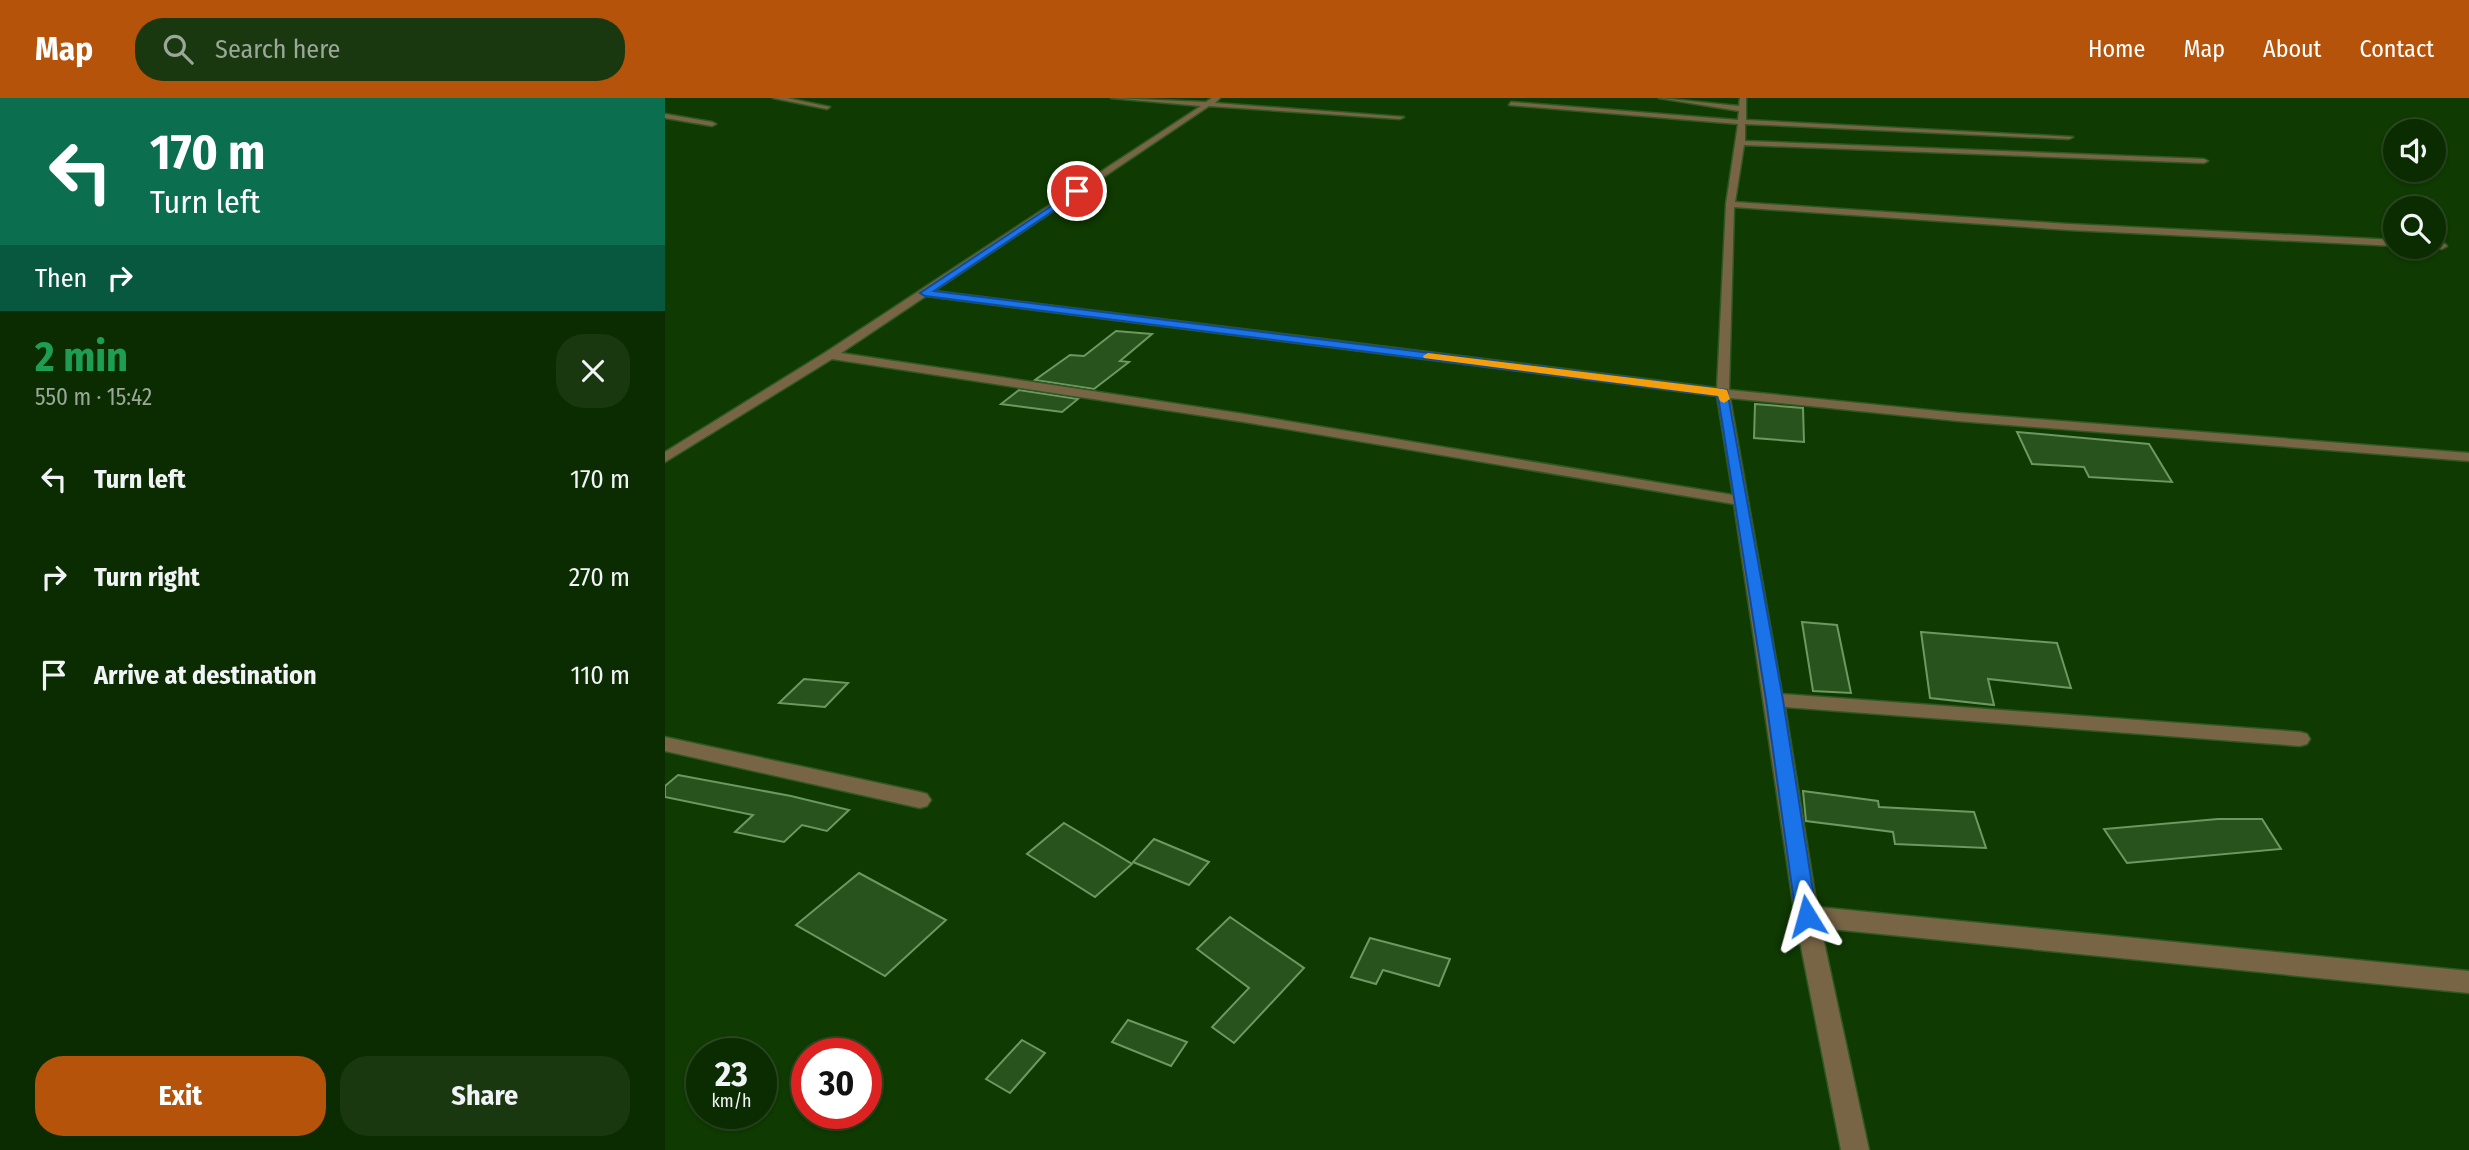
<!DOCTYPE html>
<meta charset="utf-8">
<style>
body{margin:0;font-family:"Fira Sans Condensed",sans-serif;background:#193810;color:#f1f3f6;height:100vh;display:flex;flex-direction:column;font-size:26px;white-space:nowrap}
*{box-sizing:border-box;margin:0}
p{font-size:23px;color:#9aa799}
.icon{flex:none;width:38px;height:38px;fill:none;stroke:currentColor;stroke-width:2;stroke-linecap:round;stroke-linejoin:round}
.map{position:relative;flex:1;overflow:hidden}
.sheet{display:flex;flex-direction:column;background:#0b2c01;width:665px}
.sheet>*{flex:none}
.top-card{background:#0b6e4f;color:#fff;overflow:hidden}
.controls{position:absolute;left:1718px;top:21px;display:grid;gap:14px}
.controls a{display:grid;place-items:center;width:63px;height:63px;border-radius:50%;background:#0b2c01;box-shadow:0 2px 5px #0004,0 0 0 2px #2b4823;font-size:35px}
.speed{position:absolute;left:21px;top:940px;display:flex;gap:14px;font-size:35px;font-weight:700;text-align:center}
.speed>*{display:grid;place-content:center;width:91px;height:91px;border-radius:50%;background:#0b2c01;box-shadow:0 2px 5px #0004,0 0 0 2px #2b4823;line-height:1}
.speed small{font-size:18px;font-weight:400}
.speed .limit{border:10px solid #d22;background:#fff;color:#111}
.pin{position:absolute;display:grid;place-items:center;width:60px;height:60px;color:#fff;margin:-30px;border:4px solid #fff;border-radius:50%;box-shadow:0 2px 7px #0007}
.me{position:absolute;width:77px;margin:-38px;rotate:352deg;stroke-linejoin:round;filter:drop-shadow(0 0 5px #0008)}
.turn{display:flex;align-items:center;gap:24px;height:147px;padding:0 35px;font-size:32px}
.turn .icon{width:91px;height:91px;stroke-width:2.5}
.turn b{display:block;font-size:49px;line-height:60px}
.then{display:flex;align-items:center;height:66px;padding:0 35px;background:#0003;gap:14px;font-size:26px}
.round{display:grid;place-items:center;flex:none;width:74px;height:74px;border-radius:28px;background:#193810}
.head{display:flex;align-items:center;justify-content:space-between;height:119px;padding:0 35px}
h1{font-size:42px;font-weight:700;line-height:52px;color:#1e9e55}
.primary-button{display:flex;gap:14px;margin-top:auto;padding:14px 35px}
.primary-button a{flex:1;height:80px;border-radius:28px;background:#b45309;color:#fff;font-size:28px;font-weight:700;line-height:80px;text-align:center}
.primary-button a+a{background:#193810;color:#f1f3f6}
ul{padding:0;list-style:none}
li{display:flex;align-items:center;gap:21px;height:98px;padding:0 35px}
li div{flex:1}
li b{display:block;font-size:26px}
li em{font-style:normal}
header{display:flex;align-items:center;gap:42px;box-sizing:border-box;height:98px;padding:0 35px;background:#b45309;color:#fff}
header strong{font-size:33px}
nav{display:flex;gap:38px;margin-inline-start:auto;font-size:24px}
.search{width:490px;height:63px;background:#193810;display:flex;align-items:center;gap:18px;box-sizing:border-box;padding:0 24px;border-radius:28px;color:#9aa799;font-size:26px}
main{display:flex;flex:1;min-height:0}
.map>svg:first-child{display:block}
</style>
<header>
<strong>Map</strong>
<div class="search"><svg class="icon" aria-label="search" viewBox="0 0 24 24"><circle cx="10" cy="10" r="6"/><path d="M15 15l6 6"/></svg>Search here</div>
<nav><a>Home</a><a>Map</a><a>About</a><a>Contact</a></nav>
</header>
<main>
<section class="sheet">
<div class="top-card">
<div class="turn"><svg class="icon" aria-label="left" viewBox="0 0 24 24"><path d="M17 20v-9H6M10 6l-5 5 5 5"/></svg><div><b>170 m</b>Turn left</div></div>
<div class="then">Then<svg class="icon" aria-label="right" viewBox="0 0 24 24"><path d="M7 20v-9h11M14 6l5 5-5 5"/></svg></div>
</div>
<div class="head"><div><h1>2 min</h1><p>550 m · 15:42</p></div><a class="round"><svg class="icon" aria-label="close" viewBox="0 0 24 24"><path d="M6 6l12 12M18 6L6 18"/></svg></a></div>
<ul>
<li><svg class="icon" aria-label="left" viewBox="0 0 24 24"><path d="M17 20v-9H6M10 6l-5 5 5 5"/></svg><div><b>Turn left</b></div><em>170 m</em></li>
<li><svg class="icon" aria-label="right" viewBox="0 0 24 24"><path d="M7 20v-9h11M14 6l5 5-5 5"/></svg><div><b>Turn right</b></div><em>270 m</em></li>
<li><svg class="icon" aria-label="arrive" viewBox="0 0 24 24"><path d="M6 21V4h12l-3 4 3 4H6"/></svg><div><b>Arrive at destination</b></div><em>110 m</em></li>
</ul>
<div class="primary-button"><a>Exit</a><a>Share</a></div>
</section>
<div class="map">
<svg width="1804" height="1052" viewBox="0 0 1804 1052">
<rect width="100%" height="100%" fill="#0f3a01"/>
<g fill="#28531d" stroke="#6c9960" stroke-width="2">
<path d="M 451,233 L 487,236 L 455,263 L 464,264 L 429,291 L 370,282 L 405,257 L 419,258 Z"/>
<path d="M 354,292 L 413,301 L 397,314 L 336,306 Z"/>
<path d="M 1090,306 L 1138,310 L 1139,344 L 1089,340 Z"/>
<path d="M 1352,334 L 1484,346 L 1507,384 L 1424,379 L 1419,369 L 1367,366 Z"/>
<path d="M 1137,524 L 1172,527 L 1186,595 L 1148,593 Z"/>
<path d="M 1256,534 L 1392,545 L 1406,590 L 1323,581 L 1329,607 L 1265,600 Z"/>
<path d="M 139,581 L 183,585 L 160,609 L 114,605 Z"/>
<path d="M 13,677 L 126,698 L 184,712 L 162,733 L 137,727 L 119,744 L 70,734 L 88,717 L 0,699 L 0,688 Z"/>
<path d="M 1138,693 L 1213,703 L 1214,709 L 1309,714 L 1321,750 L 1230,746 L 1228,734 L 1141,723 Z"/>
<path d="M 1553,721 L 1597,721 L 1616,751 L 1462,765 L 1439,731 Z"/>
<path d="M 399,725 L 467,766 L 430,799 L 362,756 Z"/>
<path d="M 489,741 L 544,764 L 524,787 L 468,764 Z"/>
<path d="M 194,775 L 281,822 L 220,878 L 131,827 Z"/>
<path d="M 565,819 L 639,870 L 569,945 L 547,929 L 584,890 L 532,851 Z"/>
<path d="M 705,840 L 785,861 L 774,888 L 718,872 L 711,886 L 686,879 Z"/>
<path d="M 463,922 L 522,944 L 506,968 L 447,944 Z"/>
<path d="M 357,942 L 380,955 L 345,995 L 321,981 Z"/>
</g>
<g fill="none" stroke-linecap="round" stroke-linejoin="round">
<g stroke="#305823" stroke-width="3">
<g id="minor">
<path d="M 108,0 L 122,0 L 165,9 L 162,11 Z"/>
<path d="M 446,0 L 541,4 L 547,0 L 555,0 L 550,5 L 739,19 L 735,21 L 544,8 L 269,193 L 1052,290 L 1061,106 L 1073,26 L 844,7 L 846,4 L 1073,22 L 1074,13 L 994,0 L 1074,8 L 1075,0 L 1081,0 L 1081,22 L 1408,39 L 1404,41 L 1080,26 L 1080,43 L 1539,61 L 1543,63 L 1539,65 L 1079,47 L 1070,104 L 1404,126 L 1731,142 L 1731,148 L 1404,132 L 1069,109 L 1064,292 L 1293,315 L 1804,355 L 1804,363 L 1293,323 L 1065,300 L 1117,596 L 1635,634 L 1642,636 L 1645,641 L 1642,646 L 1635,648 L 1120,609 L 1152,809 L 1804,873 L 1804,895 L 1156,830 L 1204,1052 L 1176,1052 L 1130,818 L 1069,406 L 579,324 L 167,261 L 0,364 L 0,354 L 161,254 L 536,8 ZM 261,198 L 1052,298 L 1068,397 L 579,316 L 176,255 Z"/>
<path d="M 0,16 L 47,24 L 51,26 L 47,28 L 0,20 Z"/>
<path d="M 1769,144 L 1780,146 L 1782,148 L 1777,151 L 1766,149 L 1769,149 Z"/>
<path d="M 0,639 L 255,694 L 262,696 L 266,702 L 262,708 L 255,710 L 0,653 Z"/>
</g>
</g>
<use href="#minor" fill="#786545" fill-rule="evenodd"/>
</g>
<path fill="#1a73e8" stroke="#114b97" stroke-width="2" d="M 412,91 L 415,95 L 269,193 L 1062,292 L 1118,602 L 1152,818 L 1149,824 L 1142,827 L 1134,824 L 1131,818 L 1101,602 L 1053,298 L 260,198 L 255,195 Z"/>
<path fill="#f59e0b" d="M 763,255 L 1058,291 L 1062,292 L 1065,301 L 1059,305 L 1055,303 L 1053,298 L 759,260 L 758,258 Z"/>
</svg>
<div class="controls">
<a><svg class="icon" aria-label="sound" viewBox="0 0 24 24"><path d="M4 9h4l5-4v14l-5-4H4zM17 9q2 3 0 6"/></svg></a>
<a><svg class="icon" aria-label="search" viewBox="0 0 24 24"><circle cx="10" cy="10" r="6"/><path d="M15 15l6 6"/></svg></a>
</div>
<div class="speed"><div>23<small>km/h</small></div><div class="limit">30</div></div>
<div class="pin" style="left:412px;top:93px;background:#d93025"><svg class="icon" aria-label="arrive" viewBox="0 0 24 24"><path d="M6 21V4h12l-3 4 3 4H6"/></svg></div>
<svg class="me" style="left:1142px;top:818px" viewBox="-20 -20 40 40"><path d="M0-17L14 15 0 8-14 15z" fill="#1a73e8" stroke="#fff" stroke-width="4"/></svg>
</div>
</main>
